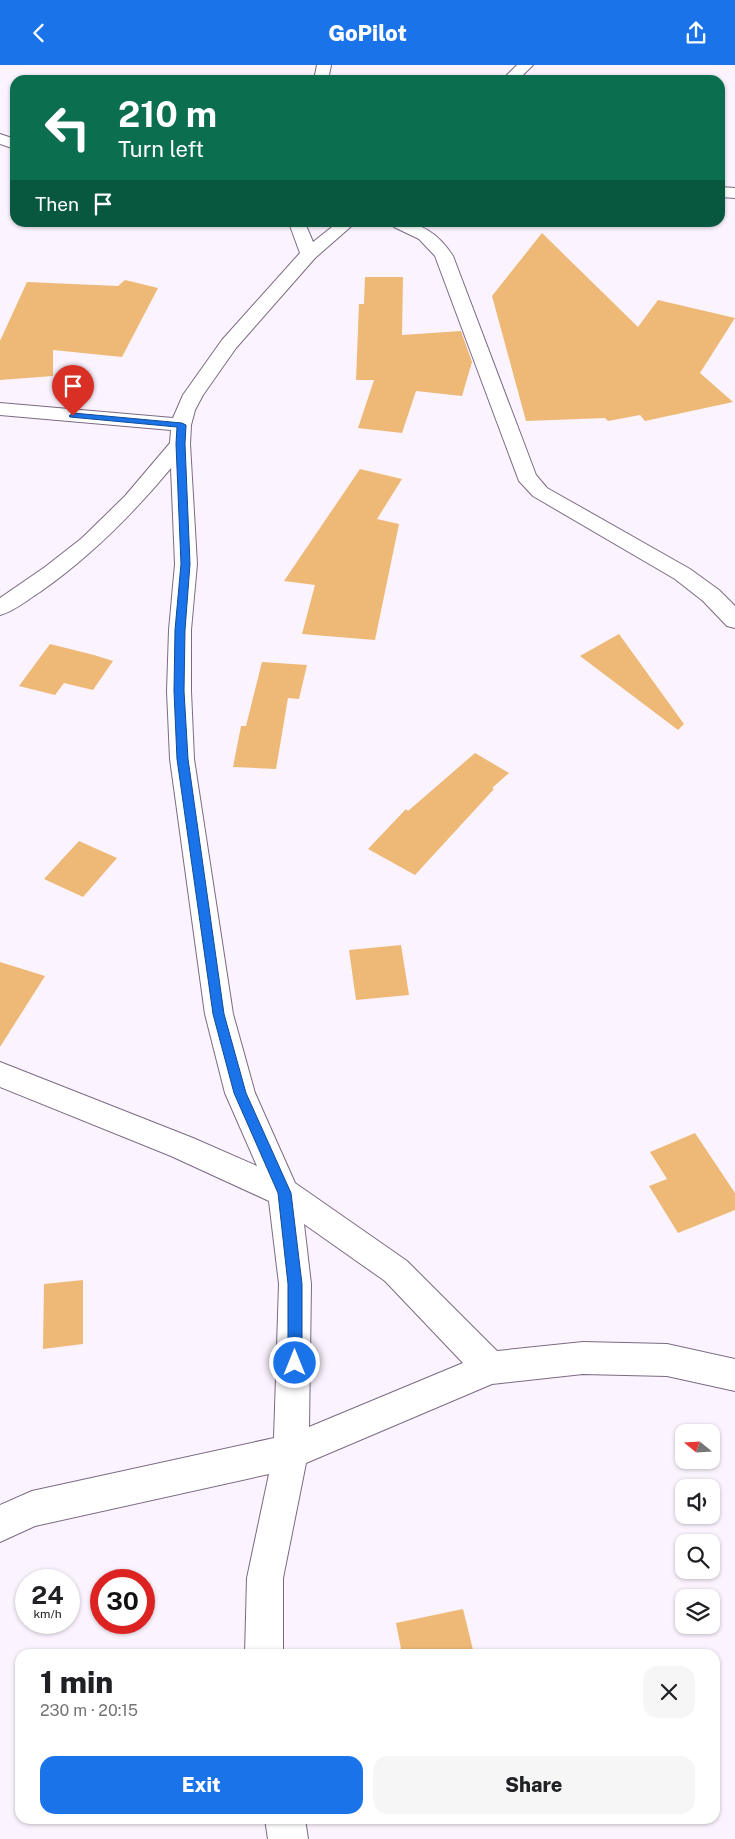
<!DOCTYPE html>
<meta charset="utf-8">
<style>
body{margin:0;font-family:"Public Sans",sans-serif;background:#f6f6f6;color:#202124;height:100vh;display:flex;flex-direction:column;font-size:19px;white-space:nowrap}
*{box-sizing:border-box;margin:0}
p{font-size:16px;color:#757577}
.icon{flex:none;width:28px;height:28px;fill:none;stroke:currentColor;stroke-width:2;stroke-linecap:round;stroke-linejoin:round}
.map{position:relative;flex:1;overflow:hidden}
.drawer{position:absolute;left:15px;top:1584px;width:705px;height:175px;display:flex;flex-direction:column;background:#fff;border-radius:15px;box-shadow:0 1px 4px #0004}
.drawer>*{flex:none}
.guide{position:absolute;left:10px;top:10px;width:715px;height:152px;border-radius:15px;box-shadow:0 1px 4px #0004;background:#0b6e4f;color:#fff;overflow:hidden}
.needle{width:32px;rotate:288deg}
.fabs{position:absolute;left:675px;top:1359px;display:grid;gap:10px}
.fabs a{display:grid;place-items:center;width:45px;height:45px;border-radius:10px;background:#fff;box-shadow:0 1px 4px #0004;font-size:25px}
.speed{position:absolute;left:15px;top:1504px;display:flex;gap:10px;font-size:25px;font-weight:700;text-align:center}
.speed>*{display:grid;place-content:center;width:65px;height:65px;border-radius:50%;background:#fff;box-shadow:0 1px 4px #0004;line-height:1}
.speed small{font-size:12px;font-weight:400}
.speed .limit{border:8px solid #d22;background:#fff;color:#111}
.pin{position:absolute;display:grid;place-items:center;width:42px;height:42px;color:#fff;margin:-51px -21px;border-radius:50% 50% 50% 0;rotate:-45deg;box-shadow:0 0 5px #0007}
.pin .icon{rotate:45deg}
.me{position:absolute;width:55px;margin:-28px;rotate:0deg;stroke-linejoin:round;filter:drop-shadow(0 0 4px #0008)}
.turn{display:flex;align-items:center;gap:18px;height:105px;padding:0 25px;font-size:22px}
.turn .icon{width:65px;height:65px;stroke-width:2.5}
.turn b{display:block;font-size:35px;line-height:42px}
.then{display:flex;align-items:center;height:48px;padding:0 25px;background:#0003;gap:10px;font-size:19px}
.round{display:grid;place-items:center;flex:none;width:52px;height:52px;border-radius:15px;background:#f6f6f6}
.headline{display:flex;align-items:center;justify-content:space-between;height:85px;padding:0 25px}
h1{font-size:30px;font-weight:800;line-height:38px}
.button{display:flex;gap:10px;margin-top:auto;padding:10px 25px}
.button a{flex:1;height:58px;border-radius:15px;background:#1a73e8;color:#fff;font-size:20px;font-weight:800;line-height:58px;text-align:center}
.button a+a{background:#f6f6f6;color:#202124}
header{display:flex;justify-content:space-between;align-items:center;height:65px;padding:0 25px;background:#1a73e8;color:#fff;font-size:22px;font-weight:800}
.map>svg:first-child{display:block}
</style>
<header><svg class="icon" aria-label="back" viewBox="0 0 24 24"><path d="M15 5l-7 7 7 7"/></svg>GoPilot<svg class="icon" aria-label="share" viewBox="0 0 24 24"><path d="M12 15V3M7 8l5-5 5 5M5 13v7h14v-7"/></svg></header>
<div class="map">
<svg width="735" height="1774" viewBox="0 0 735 1774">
<rect width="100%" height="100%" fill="#fbf3fe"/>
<g fill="#eeb977">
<path d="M 542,168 L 638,262 L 658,235 L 735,253 L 700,308 L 733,337 L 645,356 L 640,350 L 608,356 L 605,353 L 526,356 L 492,231 Z"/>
<path d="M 365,212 L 403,212 L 402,270 L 461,266 L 472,297 L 462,331 L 416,326 L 402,368 L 358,363 L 374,315 L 356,315 L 359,239 L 364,239 Z"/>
<path d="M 125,215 L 158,223 L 122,292 L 53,285 L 53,311 L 0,315 L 0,276 L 27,217 L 118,221 Z"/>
<path d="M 360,404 L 402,414 L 377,454 L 399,459 L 375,575 L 302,569 L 315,520 L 284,516 Z"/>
<path d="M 619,569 L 684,659 L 678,665 L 580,591 Z"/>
<path d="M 50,579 L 94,590 L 113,596 L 93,625 L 64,618 L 55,630 L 19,621 Z"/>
<path d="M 262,597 L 307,600 L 299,634 L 288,633 L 276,704 L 233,702 L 241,661 L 246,661 Z"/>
<path d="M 475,688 L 509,708 L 492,723 L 494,724 L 415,810 L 368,784 L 406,744 L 408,746 Z"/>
<path d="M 79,776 L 117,793 L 83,832 L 44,814 Z"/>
<path d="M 401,880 L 409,930 L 356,935 L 349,885 Z"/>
<path d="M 0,897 L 45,911 L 0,982 Z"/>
<path d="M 695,1068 L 735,1128 L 735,1145 L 678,1168 L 649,1121 L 667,1114 L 650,1087 Z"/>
<path d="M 83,1215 L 83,1279 L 43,1284 L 44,1219 Z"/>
<path d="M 463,1544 L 474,1589 L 402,1589 L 396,1558 Z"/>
</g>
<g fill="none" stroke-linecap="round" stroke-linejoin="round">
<g stroke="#7c6a83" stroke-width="2">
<g id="minor">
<path d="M 317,0 L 331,0 L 328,15 L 314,15 Z"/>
<path d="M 517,0 L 533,0 L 518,15 L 502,15 Z"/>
<path d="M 0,69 L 15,74 L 15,84 L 0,79 Z"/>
<path d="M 720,122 L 735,123 L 735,133 L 720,132 Z"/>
<path d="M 289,158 L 305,158 L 313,177 L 337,158 L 355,158 L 315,193 L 236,283 L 203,330 L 195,345 L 191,360 L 190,379 L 197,499 L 191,565 L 191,626 L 194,694 L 233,949 L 255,1028 L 295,1118 L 407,1196 L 497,1286 L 583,1277 L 667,1279 L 735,1294 L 735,1326 L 667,1311 L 583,1309 L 492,1319 L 306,1398 L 283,1513 L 283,1589 L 245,1589 L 247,1513 L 269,1409 L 35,1461 L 0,1477 L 0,1440 L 32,1426 L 274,1373 L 279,1219 L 269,1136 L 171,1091 L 0,1022 L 0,997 L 193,1073 L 257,1101 L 225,1028 L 205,949 L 170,694 L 167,626 L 169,565 L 175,499 L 171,403 C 132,450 90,492 40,527 C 27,535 15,546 0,550 L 0,533 L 45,502 L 82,473 L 125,431 L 170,378 L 171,365 L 0,350 L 0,338 L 173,353 L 183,330 L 222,275 L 300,188 ZM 304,1159 L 385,1216 L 463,1298 L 309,1362 L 311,1219 Z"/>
<path d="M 392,158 C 419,155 438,168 453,191 L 536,410 L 547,423 L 690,504 L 719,525 L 735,541 L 735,563 L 727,561 L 703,536 L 675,514 L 533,431 L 519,416 L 435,191 L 419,174 L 394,162 Z"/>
<path d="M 265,1754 L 305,1754 L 308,1774 L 268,1774 Z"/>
</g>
</g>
<use href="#minor" fill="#fff" fill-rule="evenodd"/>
</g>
<path fill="#1a73e8" stroke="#114b97" d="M 73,348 L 182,358 L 186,360 L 185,379 L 190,499 L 185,565 L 184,626 L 188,694 L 224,949 L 246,1028 L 291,1128 L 302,1219 L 302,1298 L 300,1303 L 295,1305 L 290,1303 L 288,1298 L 288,1219 L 278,1128 L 234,1028 L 213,949 L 177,694 L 174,626 L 175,565 L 181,499 L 176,379 L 177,362 L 70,352 L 69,351 Z"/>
</svg>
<div class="fabs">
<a><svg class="needle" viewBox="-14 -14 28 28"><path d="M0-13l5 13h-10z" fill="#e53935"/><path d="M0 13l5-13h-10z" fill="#757577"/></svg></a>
<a><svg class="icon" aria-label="sound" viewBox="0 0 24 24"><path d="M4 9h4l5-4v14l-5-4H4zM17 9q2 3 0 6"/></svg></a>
<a><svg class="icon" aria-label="search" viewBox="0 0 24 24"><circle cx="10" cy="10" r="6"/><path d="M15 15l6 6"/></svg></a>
<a><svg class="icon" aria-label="layers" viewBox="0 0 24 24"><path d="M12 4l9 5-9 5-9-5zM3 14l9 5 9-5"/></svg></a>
</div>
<div class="speed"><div>24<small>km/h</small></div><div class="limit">30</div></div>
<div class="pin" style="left:73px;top:351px;background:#d93025"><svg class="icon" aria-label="arrive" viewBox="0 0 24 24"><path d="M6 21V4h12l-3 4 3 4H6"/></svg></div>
<svg class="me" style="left:295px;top:1298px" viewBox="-20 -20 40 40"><circle r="17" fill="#1a73e8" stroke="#fff" stroke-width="3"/><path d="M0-11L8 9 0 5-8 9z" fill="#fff"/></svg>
<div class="guide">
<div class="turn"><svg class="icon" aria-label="left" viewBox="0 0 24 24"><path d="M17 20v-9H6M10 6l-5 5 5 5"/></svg><div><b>210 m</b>Turn left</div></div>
<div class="then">Then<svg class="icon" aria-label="arrive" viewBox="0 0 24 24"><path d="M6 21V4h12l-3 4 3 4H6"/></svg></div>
</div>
<section class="drawer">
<div class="headline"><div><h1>1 min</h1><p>230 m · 20:15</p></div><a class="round"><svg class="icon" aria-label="close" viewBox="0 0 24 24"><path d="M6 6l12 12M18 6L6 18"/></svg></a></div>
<div class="button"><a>Exit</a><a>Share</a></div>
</section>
</div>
